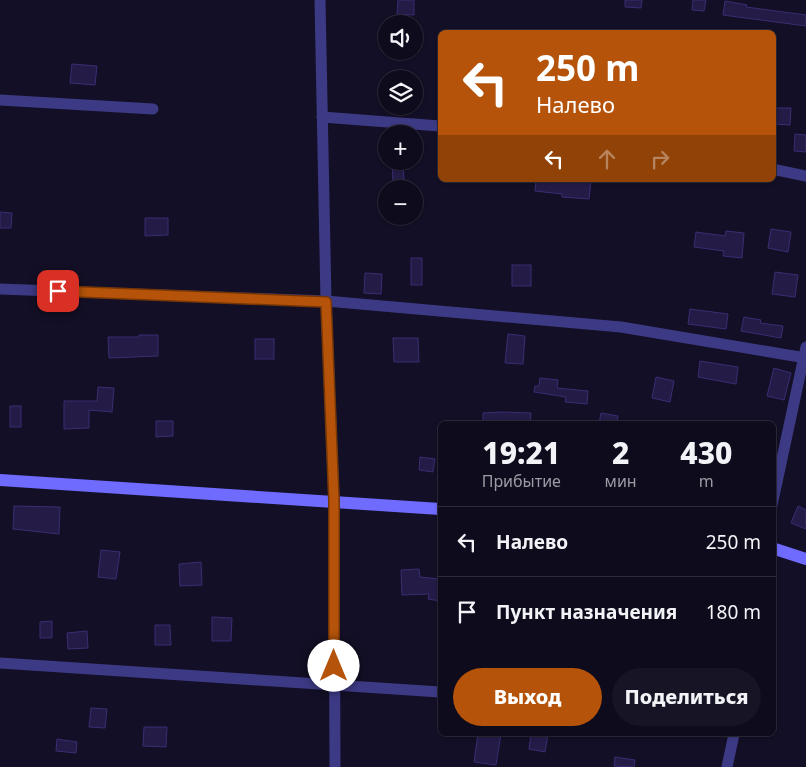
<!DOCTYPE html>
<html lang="ru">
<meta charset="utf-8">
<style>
body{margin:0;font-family:"Noto Sans",sans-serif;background:#171425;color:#f1f3f6;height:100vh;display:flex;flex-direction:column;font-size:19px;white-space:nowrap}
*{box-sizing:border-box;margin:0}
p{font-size:16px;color:#9b9ba3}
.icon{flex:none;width:28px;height:28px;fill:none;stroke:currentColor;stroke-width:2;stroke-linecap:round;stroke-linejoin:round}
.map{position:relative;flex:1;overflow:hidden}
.drawer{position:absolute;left:438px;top:421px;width:338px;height:315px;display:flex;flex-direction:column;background:#0e0b1c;border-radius:8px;box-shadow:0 1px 4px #0004,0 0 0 1px #2e2b3b}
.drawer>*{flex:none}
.banner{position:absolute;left:438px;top:30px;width:338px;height:152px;border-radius:8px;box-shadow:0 1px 4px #0004,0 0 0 1px #2e2b3b;background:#b45309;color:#fff;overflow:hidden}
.tools{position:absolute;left:378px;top:15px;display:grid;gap:10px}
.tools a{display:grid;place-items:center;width:45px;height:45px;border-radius:50%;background:#0e0b1c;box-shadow:0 1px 4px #0004,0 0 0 1px #2e2b3b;font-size:25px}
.pin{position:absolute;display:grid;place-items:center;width:42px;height:42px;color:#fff;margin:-21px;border-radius:10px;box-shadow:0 2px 8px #0006}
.me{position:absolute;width:55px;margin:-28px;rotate:0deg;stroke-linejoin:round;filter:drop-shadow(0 0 4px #0008)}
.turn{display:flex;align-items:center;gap:18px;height:105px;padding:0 15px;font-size:22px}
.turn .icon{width:65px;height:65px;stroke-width:2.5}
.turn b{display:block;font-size:35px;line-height:42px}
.lanes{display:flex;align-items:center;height:48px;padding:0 15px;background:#0003;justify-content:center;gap:25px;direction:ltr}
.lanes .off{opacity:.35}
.eta{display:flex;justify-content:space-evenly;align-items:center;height:85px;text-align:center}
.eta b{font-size:30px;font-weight:800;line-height:35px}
.primary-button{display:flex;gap:10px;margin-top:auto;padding:10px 15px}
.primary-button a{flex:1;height:58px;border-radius:30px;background:#b45309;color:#fff;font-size:20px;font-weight:800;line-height:58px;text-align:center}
.primary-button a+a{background:#171425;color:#f1f3f6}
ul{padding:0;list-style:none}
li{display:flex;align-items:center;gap:15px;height:70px;padding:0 15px;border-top:1px solid #2e2b3b}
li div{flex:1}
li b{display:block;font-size:19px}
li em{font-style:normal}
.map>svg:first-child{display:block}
</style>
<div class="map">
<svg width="806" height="767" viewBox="0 0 806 767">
<rect width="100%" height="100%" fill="#130f26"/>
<g fill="#241b47" stroke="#3b2d73">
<path d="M 398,0 L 414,0 L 414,15 L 397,14 Z"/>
<path d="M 625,0 L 642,0 L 641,8 L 625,7 Z"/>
<path d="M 693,0 L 706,0 L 704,11 L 692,10 Z"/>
<path d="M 725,1 L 747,5 L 746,7 L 806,15 L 806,26 L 723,15 Z"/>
<path d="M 72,64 L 97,66 L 95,85 L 70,83 Z"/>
<path d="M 775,108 L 791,108 L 790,125 L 774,124 Z"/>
<path d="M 795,134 L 806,135 L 806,152 L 794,151 Z"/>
<path d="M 392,163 L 403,163 L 404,182 L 393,182 Z"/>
<path d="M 536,180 L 591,180 L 589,199 L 562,197 L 562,194 L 535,191 Z"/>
<path d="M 0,212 L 12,213 L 11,228 L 0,228 Z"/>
<path d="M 145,218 L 168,218 L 168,235 L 145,236 Z"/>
<path d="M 771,229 L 791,232 L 788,252 L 768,248 Z"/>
<path d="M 726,231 L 744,233 L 742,258 L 723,256 L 724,251 L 694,247 L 696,232 L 725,236 Z"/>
<rect x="411" y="258" width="11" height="27"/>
<rect x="512" y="265" width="19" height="21"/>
<path d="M 775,272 L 798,275 L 795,297 L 772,294 Z"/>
<path d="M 365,273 L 382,274 L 381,294 L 364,293 Z"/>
<path d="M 690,309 L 728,314 L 726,329 L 688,324 Z"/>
<path d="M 744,317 L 761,320 L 760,323 L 783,326 L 781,338 L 741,331 Z"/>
<path d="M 508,334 L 525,336 L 523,364 L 505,363 Z"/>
<path d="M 139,335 L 158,335 L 158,356 L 109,358 L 108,337 L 139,337 Z"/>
<path d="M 393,338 L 418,338 L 419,362 L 394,362 Z"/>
<rect x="255" y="339" width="19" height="20"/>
<path d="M 700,361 L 738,367 L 736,384 L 698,377 Z"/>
<path d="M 774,368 L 791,373 L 784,400 L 767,396 Z"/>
<path d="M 656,377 L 674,381 L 670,402 L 652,398 Z"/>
<path d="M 540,378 L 558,380 L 557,388 L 588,391 L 587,404 L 565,402 L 566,397 L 534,392 L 535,386 L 539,386 Z"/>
<path d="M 98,387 L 114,388 L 112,412 L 89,410 L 89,428 L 64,429 L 64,401 L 97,401 Z"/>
<rect x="10" y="406" width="11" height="21"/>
<path d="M 502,412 L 531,413 L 530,424 L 483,424 L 483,413 Z"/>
<path d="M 601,413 L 618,416 L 617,424 L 599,424 Z"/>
<path d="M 156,421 L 173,421 L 173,436 L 156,437 Z"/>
<path d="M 420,457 L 435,459 L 433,472 L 419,470 Z"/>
<path d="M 14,506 L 60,507 L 59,534 L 13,529 Z"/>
<path d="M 798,506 L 806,510 L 806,529 L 791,523 Z"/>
<path d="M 101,550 L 120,552 L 116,579 L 98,577 Z"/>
<path d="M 201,562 L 202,585 L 180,586 L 179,564 Z"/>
<path d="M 419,569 L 420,577 L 440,579 L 440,601 L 428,599 L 429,594 L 402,595 L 401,570 Z"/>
<path d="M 212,617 L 232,618 L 231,641 L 212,641 Z"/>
<path d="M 52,621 L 52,638 L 40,638 L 40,622 Z"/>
<path d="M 155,625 L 170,625 L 171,645 L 155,645 Z"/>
<path d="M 87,631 L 88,648 L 68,649 L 67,633 Z"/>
<path d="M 91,708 L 107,709 L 105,728 L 89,727 Z"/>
<path d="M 144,727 L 167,727 L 166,747 L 143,746 Z"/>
<path d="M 478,734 L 501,734 L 496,765 L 474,762 Z"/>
<path d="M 531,734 L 548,734 L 545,752 L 529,749 Z"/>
<path d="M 57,739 L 77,742 L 76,753 L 56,751 Z"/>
<path d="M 615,757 L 635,760 L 634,767 L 614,766 Z"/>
</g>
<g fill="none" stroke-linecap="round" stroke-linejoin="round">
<g stroke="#3d3a85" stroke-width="11">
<path d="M 320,0 L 326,301 L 334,501 L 335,767"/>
<path d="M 0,100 L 153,109"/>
<path d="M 322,117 L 440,126"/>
<path d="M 772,169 L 806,176"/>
<path d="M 0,289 L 326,301 L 621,327 L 806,358"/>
<path d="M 772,505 L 806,347"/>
<path d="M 0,663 L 440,692"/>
<path d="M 727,767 L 734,734"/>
</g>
<g stroke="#6f6bff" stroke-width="12">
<path d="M 0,480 L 440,509"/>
<path d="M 772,548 L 806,559"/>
</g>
</g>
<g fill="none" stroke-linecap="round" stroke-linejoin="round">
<g stroke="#753606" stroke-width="12">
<path id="route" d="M 58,291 L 326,302 L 334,501 L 334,666"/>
</g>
<use href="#route" stroke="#b45309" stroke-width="9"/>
</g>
</svg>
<div class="tools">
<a><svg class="icon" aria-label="sound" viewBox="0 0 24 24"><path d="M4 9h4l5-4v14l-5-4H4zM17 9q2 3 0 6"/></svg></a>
<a><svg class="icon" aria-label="layers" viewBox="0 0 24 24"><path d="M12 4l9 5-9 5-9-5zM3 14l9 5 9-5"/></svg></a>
<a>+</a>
<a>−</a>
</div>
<div class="pin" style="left:58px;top:291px;background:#d93025"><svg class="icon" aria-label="arrive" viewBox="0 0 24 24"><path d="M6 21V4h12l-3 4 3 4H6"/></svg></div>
<svg class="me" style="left:334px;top:666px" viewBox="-20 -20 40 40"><circle r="19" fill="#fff"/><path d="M0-13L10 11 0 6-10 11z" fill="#b45309"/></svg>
<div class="banner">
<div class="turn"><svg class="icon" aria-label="left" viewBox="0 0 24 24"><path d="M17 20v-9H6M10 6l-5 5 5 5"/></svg><div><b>250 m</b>Налево</div></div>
<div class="lanes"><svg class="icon" aria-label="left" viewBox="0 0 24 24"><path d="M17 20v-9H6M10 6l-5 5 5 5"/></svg><svg class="icon off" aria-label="ahead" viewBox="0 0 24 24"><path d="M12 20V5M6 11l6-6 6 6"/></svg><svg class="icon off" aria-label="right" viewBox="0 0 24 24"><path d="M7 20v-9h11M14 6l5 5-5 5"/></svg></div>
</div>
<section class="drawer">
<div class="eta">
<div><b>19:21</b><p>Прибытие</p></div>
<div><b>2</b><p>мин</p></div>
<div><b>430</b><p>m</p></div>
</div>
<ul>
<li><svg class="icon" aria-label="left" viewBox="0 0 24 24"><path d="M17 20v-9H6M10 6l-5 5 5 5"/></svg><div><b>Налево</b></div><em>250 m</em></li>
<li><svg class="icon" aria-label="arrive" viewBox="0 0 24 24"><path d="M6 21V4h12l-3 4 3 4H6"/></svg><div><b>Пункт назначения</b></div><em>180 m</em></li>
</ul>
<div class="primary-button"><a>Выход</a><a>Поделиться</a></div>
</section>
</div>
